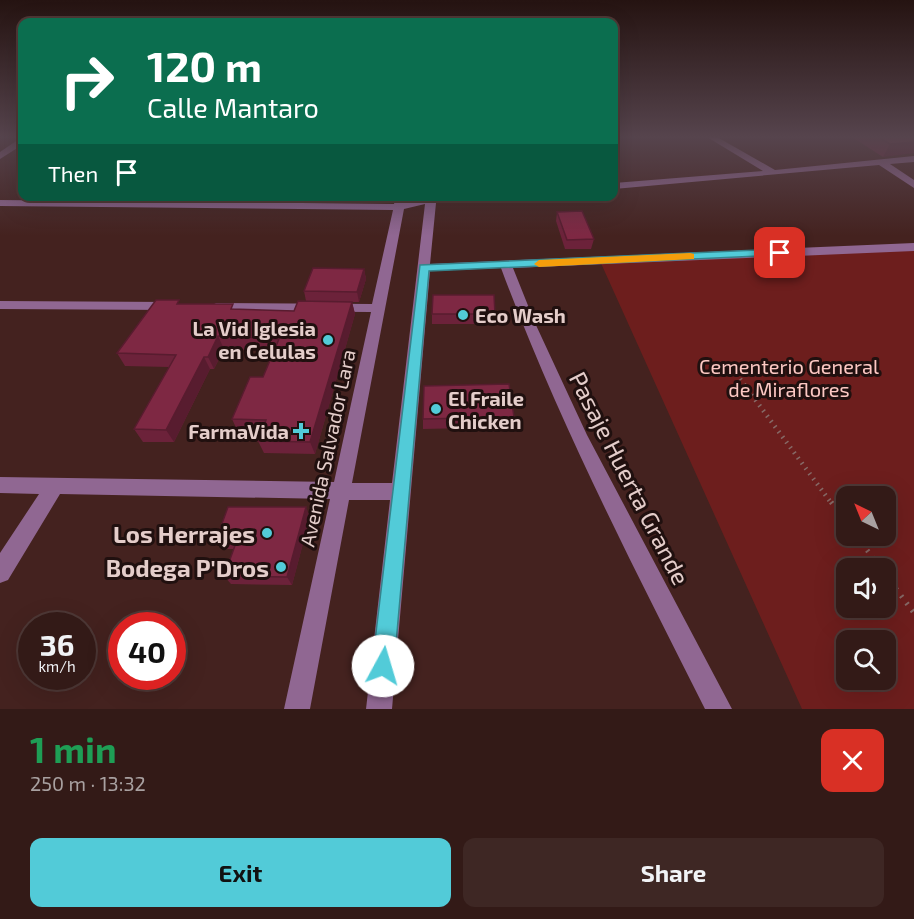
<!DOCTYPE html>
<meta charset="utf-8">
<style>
body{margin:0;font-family:"Exo 2",sans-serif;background:#3e2724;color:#f1f3f6;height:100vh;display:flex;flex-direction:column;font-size:22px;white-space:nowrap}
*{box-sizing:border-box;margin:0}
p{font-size:20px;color:#a9a1a1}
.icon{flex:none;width:33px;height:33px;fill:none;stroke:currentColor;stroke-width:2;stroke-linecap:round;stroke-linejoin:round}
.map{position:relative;height:709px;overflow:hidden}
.drawer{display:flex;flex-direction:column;background:#331a17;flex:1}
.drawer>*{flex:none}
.top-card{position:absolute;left:18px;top:18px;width:600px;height:183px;border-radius:12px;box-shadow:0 6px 24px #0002,0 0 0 2px #4e3836;background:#0b6e4f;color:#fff;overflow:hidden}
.needle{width:39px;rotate:317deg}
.fabs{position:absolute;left:836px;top:486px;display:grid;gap:12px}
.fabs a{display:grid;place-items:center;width:60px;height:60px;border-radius:12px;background:#331a17;box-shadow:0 6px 24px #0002,0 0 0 2px #4e3836;font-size:30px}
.speed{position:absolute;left:18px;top:612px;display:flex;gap:12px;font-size:30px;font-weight:700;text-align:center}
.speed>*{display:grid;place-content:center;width:78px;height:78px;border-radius:50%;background:#331a17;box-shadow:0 6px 24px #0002,0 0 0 2px #4e3836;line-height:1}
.speed small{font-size:15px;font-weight:400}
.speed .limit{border:9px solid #d22;background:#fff;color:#111}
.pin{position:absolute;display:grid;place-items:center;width:51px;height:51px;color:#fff;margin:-26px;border-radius:12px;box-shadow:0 3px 9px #0006}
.me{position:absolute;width:66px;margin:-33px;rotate:6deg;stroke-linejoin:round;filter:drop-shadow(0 0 4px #0008)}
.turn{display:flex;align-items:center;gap:21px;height:126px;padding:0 30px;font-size:27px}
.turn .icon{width:78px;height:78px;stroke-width:2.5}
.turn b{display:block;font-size:42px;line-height:51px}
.then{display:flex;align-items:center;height:57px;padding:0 30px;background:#0003;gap:12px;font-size:22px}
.round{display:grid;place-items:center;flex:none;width:63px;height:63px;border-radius:12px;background:#3e2724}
.summary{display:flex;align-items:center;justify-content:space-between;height:102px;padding:0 30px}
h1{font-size:36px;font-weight:700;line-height:45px;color:#1e9e55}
.cta{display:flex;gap:12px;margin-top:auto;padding:12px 30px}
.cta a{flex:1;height:69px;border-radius:12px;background:#52cbd8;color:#111;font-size:24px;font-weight:700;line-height:69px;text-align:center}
.cta a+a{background:#3e2724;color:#f1f3f6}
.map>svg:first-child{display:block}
</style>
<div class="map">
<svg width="914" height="709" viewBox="0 0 914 709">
<rect width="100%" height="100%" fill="#44221f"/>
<path fill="#6d1e1d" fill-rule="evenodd" d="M 914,247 L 914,709 L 802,709 L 600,261 ZM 846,496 L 885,496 L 885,536 L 846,536 ZM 846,568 L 885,568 L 885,608 L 846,608 ZM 846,640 L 885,640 L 885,680 L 846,680 Z"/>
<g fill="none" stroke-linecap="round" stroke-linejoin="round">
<path stroke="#866966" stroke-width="4.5" stroke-dasharray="1.5 5" stroke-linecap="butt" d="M 740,379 L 832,504"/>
<g stroke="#866966" stroke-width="5" stroke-dasharray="2 7" stroke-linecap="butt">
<path d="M 831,502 L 846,522"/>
<path d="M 856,536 L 881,568"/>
<path d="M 885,574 L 914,613"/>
</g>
<g fill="#906792" fill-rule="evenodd">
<path d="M 707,137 L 717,137 L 775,170 L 914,156 L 914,162 L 890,164 L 914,180 L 914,188 L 879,165 L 614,189 L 614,183 L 763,171 Z"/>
<path d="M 19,139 L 22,139 L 22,145 L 0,159 L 0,152 Z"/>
<path d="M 396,196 L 406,196 L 405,202 L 426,196 L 478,196 L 473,199 L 436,203 L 430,264 L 914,243 L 914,251 L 513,268 L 535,323 L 587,435 L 732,709 L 705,709 C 632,564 558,421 501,268 L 430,271 L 392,709 L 366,709 L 390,500 L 349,500 L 310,709 L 284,709 L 330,499 L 60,494 L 8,580 L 0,583 L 0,553 L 39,494 L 0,493 L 0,477 L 334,482 L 371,312 L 216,311 L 209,307 L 216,303 L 372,304 L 393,210 L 0,206 L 0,200 L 394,204 ZM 425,204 L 392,483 L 352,483 L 404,209 Z"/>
<path d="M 0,301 L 171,302 L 178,306 L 171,310 L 0,309 Z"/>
</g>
</g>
<g fill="#6c223a">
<path d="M 852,137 L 914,137 L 883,157 Z"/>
<path d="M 325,196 L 377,196 L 376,200 L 326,198 Z"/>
<path d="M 557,212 L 594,239 L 591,249 L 565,249 L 556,221 Z"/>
<path d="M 364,269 L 366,279 L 359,302 L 352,302 L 355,314 L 315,454 L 264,453 L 258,441 L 262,432 L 238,432 L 232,419 L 263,377 L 274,351 L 224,349 L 214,369 L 210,369 L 174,442 L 143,442 L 134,429 L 169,367 L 125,366 L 117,353 L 181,304 L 235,309 L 294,311 L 306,301 L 304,291 Z"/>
<rect x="432" y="314" width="63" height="10"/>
<path d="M 514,417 L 512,427 L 423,429 L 423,419 Z"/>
<path d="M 310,517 L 292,585 L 231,584 L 224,576 L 234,549 L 223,549 L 216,540 Z"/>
</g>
<g fill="#581c2f">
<path d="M 914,142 L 914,153 L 883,157 L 890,144 Z"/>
<path d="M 364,269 L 366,279 L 359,302 L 357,292 Z"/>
<path d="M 352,302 L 355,314 L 315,454 L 310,442 Z"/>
<path d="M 218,336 L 224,349 L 214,369 L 208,357 Z"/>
<path d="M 204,357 L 210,369 L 174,442 L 166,430 Z"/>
<path d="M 306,507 L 310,517 L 292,585 L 287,577 Z"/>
</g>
<g fill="#7e2843" stroke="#581c2f" stroke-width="1.5">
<path d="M 878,137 L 914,137 L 914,142 L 890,144 Z"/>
<path d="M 582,211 L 594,239 L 567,240 L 557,212 Z"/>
<path d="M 313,268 L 364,269 L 357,292 L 304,291 Z"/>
<path d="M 433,295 L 494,295 L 495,314 L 432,314 Z"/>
<path d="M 156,300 L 179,300 L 177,304 L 233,304 L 231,309 L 294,311 L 298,301 L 352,302 L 310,442 L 258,441 L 266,420 L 232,419 L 250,377 L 263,377 L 279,339 L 218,336 L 208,357 L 204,357 L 166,430 L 134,429 L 176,355 L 117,353 Z"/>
<path d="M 509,384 L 514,417 L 423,419 L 424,386 Z"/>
<path d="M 228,507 L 306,507 L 287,577 L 224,576 L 237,540 L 216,540 Z"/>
</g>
<linearGradient id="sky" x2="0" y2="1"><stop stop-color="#251311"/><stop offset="0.58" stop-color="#56444d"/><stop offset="1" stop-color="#56444d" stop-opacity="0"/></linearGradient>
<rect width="914" height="236" fill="url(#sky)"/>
<path fill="#52cbd8" stroke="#35848c" stroke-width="1.5" d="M 780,249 L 785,253 L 783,255 L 429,271 L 394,666 L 391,673 L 383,677 L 376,673 L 372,666 L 420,265 Z"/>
<path fill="#f59e0b" d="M 690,253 L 694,254 L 694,259 L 539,267 L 534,264 L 539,260 Z"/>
<g fill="#52cbd8" stroke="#20100f" stroke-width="2">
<circle cx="463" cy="315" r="6"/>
<circle cx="328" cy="340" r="6"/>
<circle cx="436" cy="409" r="6"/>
<path d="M298 422h6v6h6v6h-6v6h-6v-6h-6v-6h6z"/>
<circle cx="267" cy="533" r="6"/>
<circle cx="281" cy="567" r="6"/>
</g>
<g text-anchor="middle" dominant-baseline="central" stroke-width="6" stroke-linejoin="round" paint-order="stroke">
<g font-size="20" font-weight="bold" fill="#e4cdca" stroke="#20100f" text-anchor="start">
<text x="475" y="315">Eco Wash</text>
<text x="316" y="328" text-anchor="end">La Vid Iglesia<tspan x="316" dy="23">en Celulas</tspan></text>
<text x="448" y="398">El Fraile<tspan x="448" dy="23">Chicken</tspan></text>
<text x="289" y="431" text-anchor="end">FarmaVida</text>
</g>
<g font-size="20" fill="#fdc8c3" stroke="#20100f">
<text x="789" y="366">Cementerio General<tspan x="789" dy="23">de Miraflores</tspan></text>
</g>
<g font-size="20" fill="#e4cdca" stroke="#20100f">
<text transform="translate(327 448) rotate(-78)">Avenida Salvador Lara</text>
</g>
<g font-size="24" fill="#e4cdca" stroke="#20100f">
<text transform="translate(630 478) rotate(63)">Pasaje Huerta Grande</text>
</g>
<g font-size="24" font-weight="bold" fill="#e4cdca" stroke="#20100f" text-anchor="end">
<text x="255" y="533">Los Herrajes</text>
<text x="269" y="567">Bodega P'Dros</text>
</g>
</g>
</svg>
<div class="fabs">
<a><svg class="needle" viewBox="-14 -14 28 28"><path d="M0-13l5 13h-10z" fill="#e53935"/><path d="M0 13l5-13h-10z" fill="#a9a1a1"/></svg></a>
<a><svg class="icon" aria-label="sound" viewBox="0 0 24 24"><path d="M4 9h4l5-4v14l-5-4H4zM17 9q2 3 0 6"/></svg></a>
<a><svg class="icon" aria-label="search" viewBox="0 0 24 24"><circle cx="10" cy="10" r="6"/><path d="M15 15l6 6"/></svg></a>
</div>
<div class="speed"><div>36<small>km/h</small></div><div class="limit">40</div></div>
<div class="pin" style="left:780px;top:253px;background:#d93025"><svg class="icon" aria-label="arrive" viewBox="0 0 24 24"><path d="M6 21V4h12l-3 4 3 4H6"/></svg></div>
<svg class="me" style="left:383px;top:666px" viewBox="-20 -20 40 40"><circle r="19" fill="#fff"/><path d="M0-13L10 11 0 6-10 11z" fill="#52cbd8"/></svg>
<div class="top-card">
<div class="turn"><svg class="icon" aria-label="right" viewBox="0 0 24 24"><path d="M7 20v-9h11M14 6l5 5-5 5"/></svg><div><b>120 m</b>Calle Mantaro</div></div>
<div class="then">Then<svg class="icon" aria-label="arrive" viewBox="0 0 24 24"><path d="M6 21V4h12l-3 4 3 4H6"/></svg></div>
</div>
</div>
<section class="drawer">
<div class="summary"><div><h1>1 min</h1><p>250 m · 13:32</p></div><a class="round" style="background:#d93025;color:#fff"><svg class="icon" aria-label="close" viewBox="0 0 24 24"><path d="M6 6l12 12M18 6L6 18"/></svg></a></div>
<div class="cta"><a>Exit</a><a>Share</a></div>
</section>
